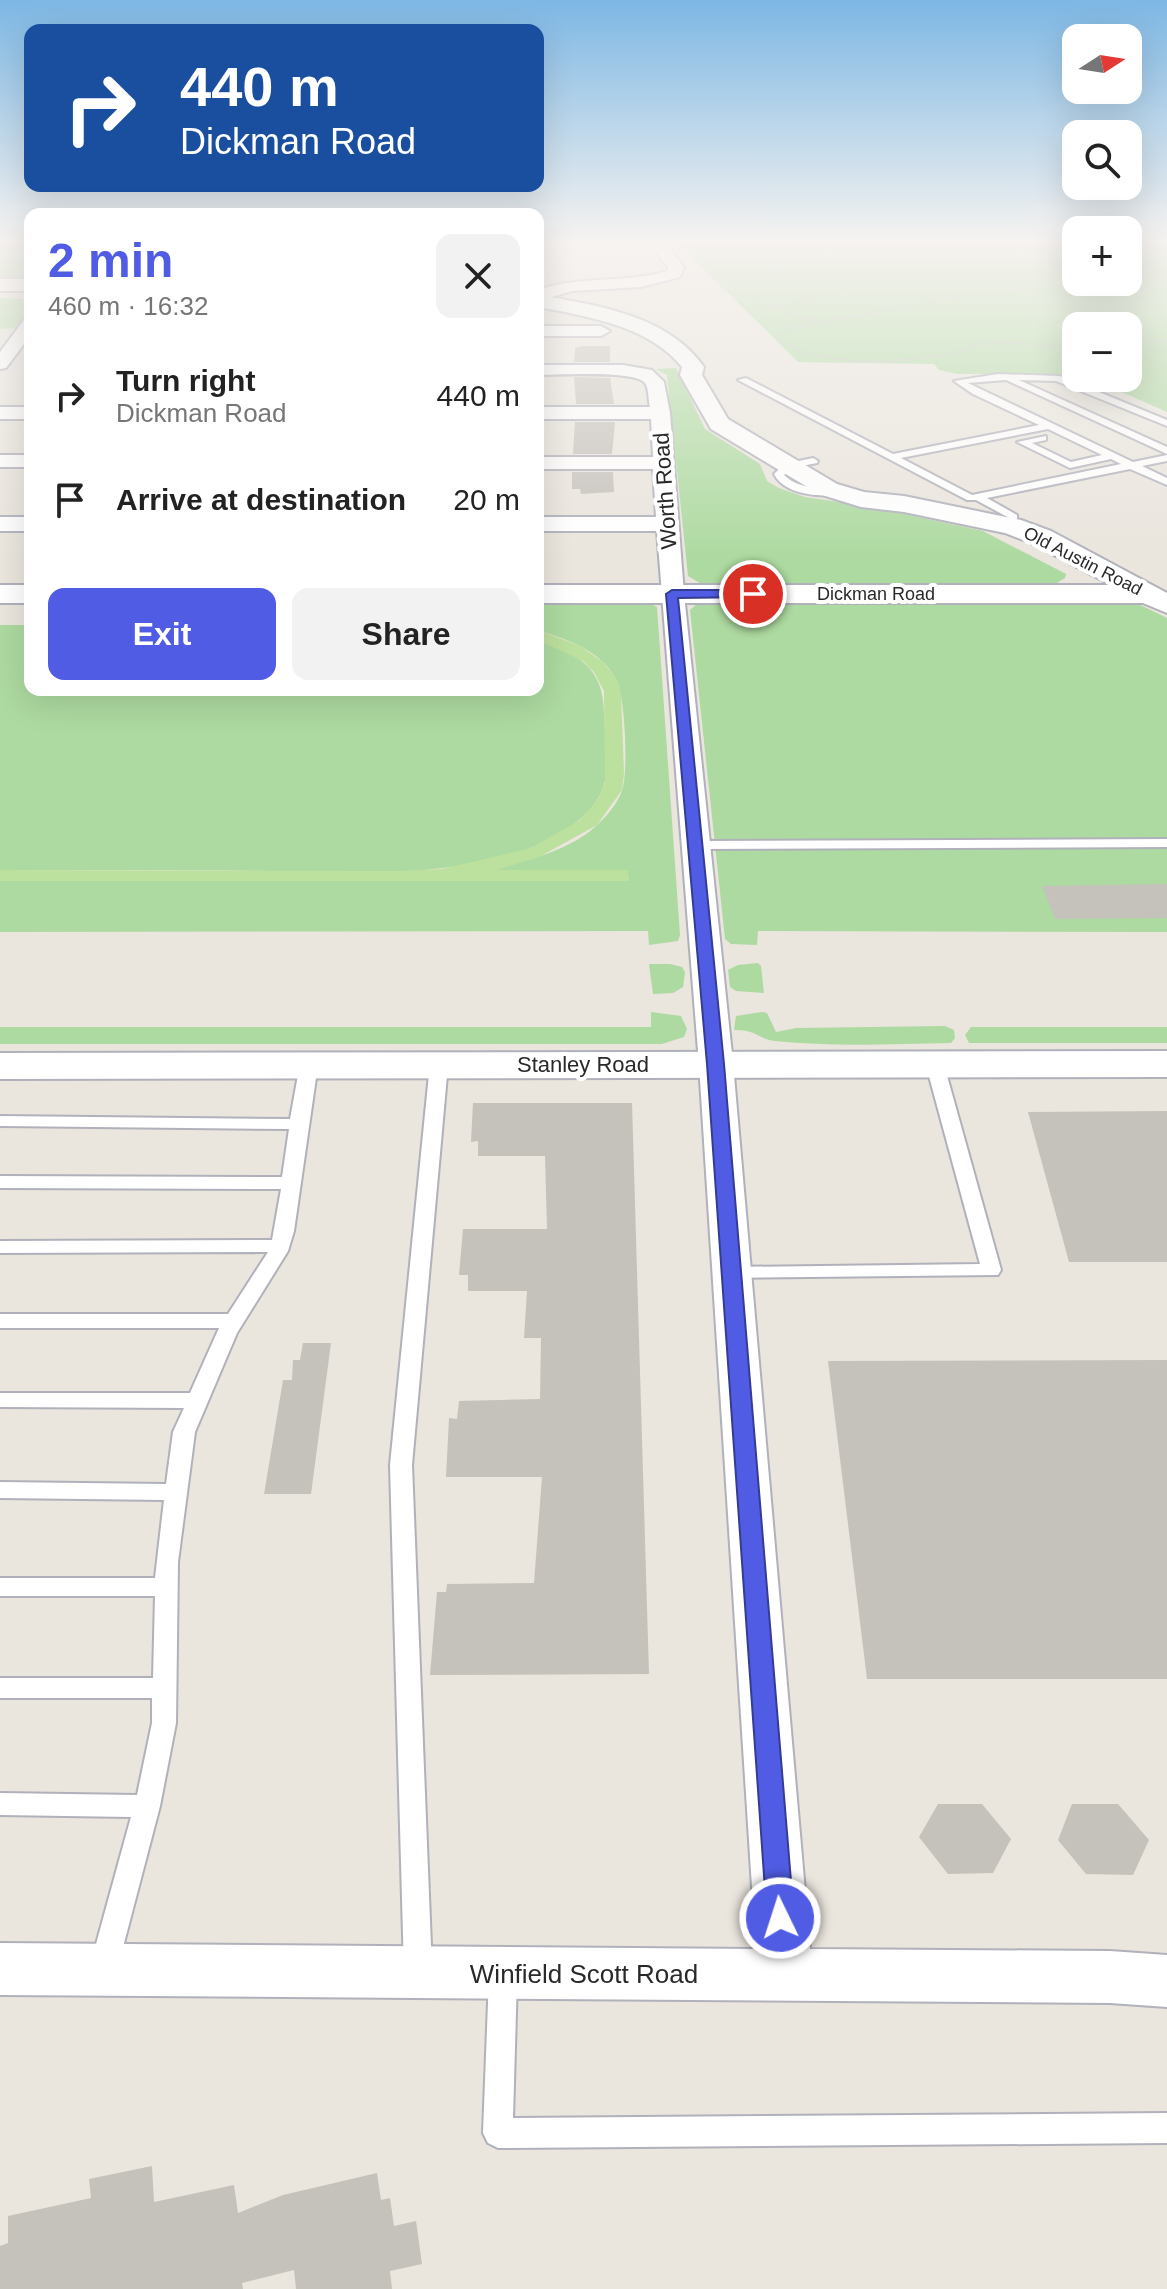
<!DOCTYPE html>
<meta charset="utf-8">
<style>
body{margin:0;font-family:Helvetica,sans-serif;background:#f2f2f2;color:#222;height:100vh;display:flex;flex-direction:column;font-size:30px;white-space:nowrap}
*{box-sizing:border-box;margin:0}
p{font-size:26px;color:#767676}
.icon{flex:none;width:44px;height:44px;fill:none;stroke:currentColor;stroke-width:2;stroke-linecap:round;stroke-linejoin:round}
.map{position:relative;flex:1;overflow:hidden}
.side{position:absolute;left:24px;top:208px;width:520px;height:488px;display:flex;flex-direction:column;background:#fff;border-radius:16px;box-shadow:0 8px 32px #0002}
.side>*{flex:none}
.banner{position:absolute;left:24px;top:24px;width:520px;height:168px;border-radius:16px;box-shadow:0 8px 32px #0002;background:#1a4fa0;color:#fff;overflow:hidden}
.needle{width:52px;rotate:78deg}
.controls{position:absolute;left:1062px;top:24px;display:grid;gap:16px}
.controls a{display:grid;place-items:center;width:80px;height:80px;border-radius:16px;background:#fff;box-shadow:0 8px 32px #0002;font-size:40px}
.pin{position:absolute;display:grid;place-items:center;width:68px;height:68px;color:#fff;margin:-34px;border:4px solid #fff;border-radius:50%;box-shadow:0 2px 8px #0007}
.me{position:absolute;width:88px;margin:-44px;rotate:356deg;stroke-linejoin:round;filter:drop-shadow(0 0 6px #0008)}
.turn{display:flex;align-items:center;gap:28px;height:168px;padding:0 24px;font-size:36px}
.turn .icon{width:104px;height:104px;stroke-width:2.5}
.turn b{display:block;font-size:56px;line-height:68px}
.round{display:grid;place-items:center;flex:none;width:84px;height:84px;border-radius:16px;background:#f2f2f2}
.overview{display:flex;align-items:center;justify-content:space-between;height:136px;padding:0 24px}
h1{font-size:48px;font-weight:600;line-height:60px;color:#505ce3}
.button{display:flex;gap:16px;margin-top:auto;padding:16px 24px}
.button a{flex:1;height:92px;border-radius:16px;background:#505ce3;color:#fff;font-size:32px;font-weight:600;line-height:92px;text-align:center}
.button a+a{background:#f2f2f2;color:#222}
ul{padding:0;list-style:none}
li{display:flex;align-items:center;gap:24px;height:104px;padding:0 24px}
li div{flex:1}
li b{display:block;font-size:30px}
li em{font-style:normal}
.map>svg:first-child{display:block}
</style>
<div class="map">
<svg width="1167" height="2289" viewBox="0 0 1167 2289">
<rect width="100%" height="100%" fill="#eae5dd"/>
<g fill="#addaa0">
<rect x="0" y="240" width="30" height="42"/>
<path d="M 674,240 L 1076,240 L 1076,282 L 1128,282 L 1128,240 L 1167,240 L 1167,412 L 1090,378 L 1128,378 L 1128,326 L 1076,326 L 1076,378 L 1089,378 L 1080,380 L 1054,374 L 958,374 L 939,370 L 934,364 L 798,362 Z"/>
<path d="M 0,298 L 30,299 L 30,319 L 21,328 L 0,329 Z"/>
<path d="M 676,368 L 705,429 L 760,464 L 767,481 L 779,488 L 805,497 L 868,506 L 983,531 L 1066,574 L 1065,578 L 1057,583 L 891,586 L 703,585 L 688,576 L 667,375 L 656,369 Z"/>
<path d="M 538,598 L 647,602 L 657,607 L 680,935 L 678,941 L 649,945 L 648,931 L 0,932 L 0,881 L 629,881 L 627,870 L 493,870 C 527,860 573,850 599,823 C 609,814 620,800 623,787 C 628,764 625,705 618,683 C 615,676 609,668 604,663 C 586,645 561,638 538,630 Z"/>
<path d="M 1128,599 L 1167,618 L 1167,932 L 758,931 L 757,945 L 731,944 L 725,939 L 690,610 L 699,602 Z"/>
<path d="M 0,625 L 30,625 L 30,690 L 538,690 L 538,640 C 578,653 604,668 604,714 C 605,738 612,775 599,797 C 568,846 497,861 443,868 C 392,875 337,871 285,871 C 190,870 95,870 0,870 Z"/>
<path d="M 758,963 L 761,966 L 764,993 L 736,991 L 730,987 L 728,970 L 738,965 Z"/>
<path d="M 649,964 L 670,964 L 682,967 L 685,972 L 683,987 L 673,993 L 653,994 Z"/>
<path d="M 651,1012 L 681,1016 L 687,1029 L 684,1037 L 662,1044 L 0,1044 L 0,1027 L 651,1027 Z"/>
<path d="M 762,1012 L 767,1013 L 776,1032 L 796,1028 L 945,1026 L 954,1030 L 955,1038 L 951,1043 C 893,1044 833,1047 775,1041 C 758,1039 756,1029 734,1030 L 736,1016 Z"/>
<path d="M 971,1027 L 1167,1027 L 1167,1043 L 969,1043 L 965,1035 Z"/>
</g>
<path fill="#bce09d" d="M 538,630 L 580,646 L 603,662 L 617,679 L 621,694 L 624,774 L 622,790 L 597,825 L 539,857 L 496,870 L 628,870 L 629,881 L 0,881 L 0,870 L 399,871 L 442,869 L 531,848 L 580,820 L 599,798 L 605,783 L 604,691 L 594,672 L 583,661 L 538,640 Z"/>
<g fill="#c5c2bc">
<path d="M 581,346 L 610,346 L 610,362 L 574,362 L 575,348 Z"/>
<path d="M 574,377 L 610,378 L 614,404 L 576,404 Z"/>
<path d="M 575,422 L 615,422 L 612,454 L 573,454 Z"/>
<path d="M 572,472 L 613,472 L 614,492 L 581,494 L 580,489 L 572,489 Z"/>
<path d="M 1167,884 L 1167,918 L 1055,919 L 1042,886 Z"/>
<path d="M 473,1103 L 632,1103 L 649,1674 L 430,1675 L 437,1592 L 446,1592 L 447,1584 L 534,1583 L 542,1477 L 446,1477 L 449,1418 L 457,1419 L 459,1401 L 540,1399 L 541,1338 L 524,1338 L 527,1291 L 468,1291 L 468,1275 L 459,1275 L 463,1229 L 547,1229 L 545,1156 L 478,1156 L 478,1141 L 471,1142 Z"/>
<path d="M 1167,1111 L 1167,1262 L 1069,1262 L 1028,1112 Z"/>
<path d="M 303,1343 L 331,1343 L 311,1494 L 264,1494 L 283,1380 L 292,1380 L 293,1360 L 300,1360 Z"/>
<path d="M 1167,1360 L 1167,1679 L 867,1679 L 828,1361 Z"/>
<path d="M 938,1804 L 982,1804 L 1011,1839 L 993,1873 L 948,1874 L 919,1837 Z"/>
<path d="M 1072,1804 L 1118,1804 L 1149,1840 L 1133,1875 L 1086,1874 L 1058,1840 Z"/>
<path d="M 152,2166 L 154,2202 L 234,2185 L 238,2213 L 283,2195 L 377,2173 L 381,2200 L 390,2198 L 394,2226 L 416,2221 L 422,2264 L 390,2271 L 392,2289 L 296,2289 L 294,2270 L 242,2283 L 243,2289 L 0,2289 L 0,2246 L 8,2243 L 8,2216 L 91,2198 L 89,2179 Z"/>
</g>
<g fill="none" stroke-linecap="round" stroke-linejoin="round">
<g stroke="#b0b1bb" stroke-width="4">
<g id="lane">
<path d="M 998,374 L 1060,376 L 1167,420 L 1167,426 L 1056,381 L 1019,380 L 1167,447 L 1167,454 L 1006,380 L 968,383 L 1133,462 L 1167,455 L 1167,461 L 1142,466 L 1167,478 L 1167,485 L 1130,469 L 987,498 L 1017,515 L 1017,519 L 1013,520 L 976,500 L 967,500 L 738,380 L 746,378 L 893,454 L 1039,425 L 973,394 L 954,381 ZM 1048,429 L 1102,455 L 1071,462 L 1032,443 L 1046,440 L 1046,436 L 1017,442 L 1070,468 L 1111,459 L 1121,464 L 972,495 L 901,458 Z"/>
<path d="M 813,458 L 818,461 L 817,463 L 791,468 L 784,475 C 799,490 821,487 841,491 L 841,495 C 820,497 784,495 774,474 L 784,464 Z"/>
<path d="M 1167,839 L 1167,847 L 695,849 L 688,845 L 695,841 Z"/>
<path d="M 309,1059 L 318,1064 L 294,1231 L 288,1251 L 237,1333 L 195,1432 L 178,1562 L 176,1723 L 160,1806 L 118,1966 L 114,1975 L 104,1979 L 94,1975 L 90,1966 L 131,1817 L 0,1815 L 0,1793 L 137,1795 L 152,1723 L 152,1698 L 0,1698 L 0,1678 L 153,1678 L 155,1596 L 0,1596 L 0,1578 L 155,1578 L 164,1500 L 0,1498 L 0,1482 L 166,1484 L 173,1432 L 184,1408 L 0,1407 L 0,1393 L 190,1393 L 219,1328 L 0,1328 L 0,1314 L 228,1314 L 268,1252 L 0,1253 L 0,1241 L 272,1240 L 281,1189 L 0,1188 L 0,1176 L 282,1177 L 289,1129 L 0,1126 L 0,1116 L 290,1119 L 300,1064 Z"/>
<path d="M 439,1059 L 448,1064 L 412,1465 L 432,1971 L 428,1980 L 418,1984 L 408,1980 L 404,1971 L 390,1465 L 430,1064 Z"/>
<path d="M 935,1060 L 944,1065 L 1001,1270 L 998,1275 L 724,1278 L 721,1273 L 731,1267 L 980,1264 L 926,1065 Z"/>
<path d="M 503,1964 L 513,1968 L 517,1977 L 513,2118 L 1167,2113 L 1167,2143 L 498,2148 L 488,2143 L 483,2133 L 489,1977 L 493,1968 Z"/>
</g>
</g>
<g stroke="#b0b1bb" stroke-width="4">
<g id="street">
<path d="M 646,240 L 662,240 L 684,267 L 680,277 L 641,287 L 572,291 L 538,301 L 538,290 C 580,275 625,284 667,271 L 668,267 Z"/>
<path d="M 30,319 L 30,336 L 6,368 L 0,369 L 0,352 L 24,320 Z"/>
<path d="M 538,326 L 601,326 L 610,331 L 601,336 L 538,336 Z"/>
<path d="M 538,365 L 623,365 L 652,370 L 664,382 L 670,413 L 684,594 L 733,1064 L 810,1949 L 1110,1951 L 1167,1955 L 1167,2007 L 1110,2003 L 0,1995 L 0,1943 L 756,1949 L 699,1064 L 657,531 L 538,531 L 538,517 L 656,517 L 653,469 L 538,469 L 538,457 L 653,457 L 651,419 L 538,419 L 538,407 L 650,407 C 648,400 649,388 645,383 C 636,370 555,375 538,375 Z"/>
<rect x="0" y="407" width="30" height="12"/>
<rect x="0" y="455" width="30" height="12"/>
<rect x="0" y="517" width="30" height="14"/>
</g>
</g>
<g stroke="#b0b1bb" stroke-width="4">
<g id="secondary">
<rect x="0" y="279" width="30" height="12"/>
<path d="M 538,295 C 596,305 668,315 704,367 L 702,375 L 728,419 L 837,484 L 864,492 L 904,496 L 1021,520 L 1051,531 L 1167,593 L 1167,613 L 1143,603 L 538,603 L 538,585 L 1111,585 L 1031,543 L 1005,533 L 904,512 L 861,507 L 819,494 L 711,429 L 680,375 L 682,367 C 649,326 587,316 538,307 Z"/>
<rect x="0" y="585" width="30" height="18"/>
<path d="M 1167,1051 L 1167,1077 L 0,1079 L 0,1053 Z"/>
</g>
</g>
<g stroke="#c3c3c3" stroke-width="2" stroke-dasharray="3 2" stroke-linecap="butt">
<path d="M 849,240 L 787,267 L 739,276 L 739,286 C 746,290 747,295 752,300 C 768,313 830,296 846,287 C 854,282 859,275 864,268 L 860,240"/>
<path d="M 0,258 L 30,258"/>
<path d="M 1128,277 L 1167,270"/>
<path d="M 767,305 L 804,319 L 819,321"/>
<path d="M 786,313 L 785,323 L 789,328"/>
<path d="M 1128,342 L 1167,341"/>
<path d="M 1076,346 C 1047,349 1018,340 989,343 C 975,345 962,351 947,354 C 900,363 818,368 778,339 L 789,328 L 980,293 L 1096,282"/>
</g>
<use href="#lane" fill="#fff" fill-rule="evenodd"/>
<use href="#street" fill="#fff" fill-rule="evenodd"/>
<use href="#secondary" fill="#fff" fill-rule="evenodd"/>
</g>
<linearGradient id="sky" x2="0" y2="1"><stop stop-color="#7db7e4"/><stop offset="0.43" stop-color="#f6f3f0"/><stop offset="1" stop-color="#f6f3f0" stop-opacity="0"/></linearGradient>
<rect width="1167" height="561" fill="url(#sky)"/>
<path fill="#505ce3" stroke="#343c94" stroke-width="2" d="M 672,590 L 753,590 L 759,594 L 753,597 L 678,598 L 724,1064 L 794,1918 L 790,1927 L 780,1930 L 771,1927 L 767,1918 L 707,1064 L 666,594 Z"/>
<g text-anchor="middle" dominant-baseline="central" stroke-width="8" stroke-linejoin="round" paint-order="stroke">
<g font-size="18" fill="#292929" stroke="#fff">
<text transform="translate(1083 561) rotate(27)">Old Austin Road</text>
<text x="876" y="594">Dickman Road</text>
</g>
<g font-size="22" fill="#292929" stroke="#fff">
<text transform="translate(665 491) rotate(-94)">Worth Road</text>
<text x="583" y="1064">Stanley Road</text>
</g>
<g font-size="26" fill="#292929" stroke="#fff">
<text x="584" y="1974">Winfield Scott Road</text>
</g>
</g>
</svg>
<div class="controls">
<a><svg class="needle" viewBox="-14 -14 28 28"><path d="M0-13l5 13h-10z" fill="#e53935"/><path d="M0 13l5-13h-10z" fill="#767676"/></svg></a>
<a><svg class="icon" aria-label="search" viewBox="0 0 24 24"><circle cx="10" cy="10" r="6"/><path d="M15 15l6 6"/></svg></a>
<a>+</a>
<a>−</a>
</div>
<div class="pin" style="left:753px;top:594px;background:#d93025"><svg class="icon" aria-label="arrive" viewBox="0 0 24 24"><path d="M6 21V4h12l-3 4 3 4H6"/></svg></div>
<svg class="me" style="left:780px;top:1918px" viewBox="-20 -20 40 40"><circle r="17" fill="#505ce3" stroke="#fff" stroke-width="3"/><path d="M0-11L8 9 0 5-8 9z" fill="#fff"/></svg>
<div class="banner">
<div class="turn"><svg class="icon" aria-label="right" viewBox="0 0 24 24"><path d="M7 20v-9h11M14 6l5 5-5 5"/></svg><div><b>440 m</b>Dickman Road</div></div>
</div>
<section class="side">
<div class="overview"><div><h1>2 min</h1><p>460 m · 16:32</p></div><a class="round"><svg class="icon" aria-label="close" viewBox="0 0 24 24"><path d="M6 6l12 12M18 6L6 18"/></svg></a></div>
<ul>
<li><svg class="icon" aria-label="right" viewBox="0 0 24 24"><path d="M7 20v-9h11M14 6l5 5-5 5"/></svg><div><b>Turn right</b><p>Dickman Road</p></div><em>440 m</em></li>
<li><svg class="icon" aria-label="arrive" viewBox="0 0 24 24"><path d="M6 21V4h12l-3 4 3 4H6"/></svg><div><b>Arrive at destination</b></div><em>20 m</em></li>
</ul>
<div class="button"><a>Exit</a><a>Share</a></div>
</section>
</div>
